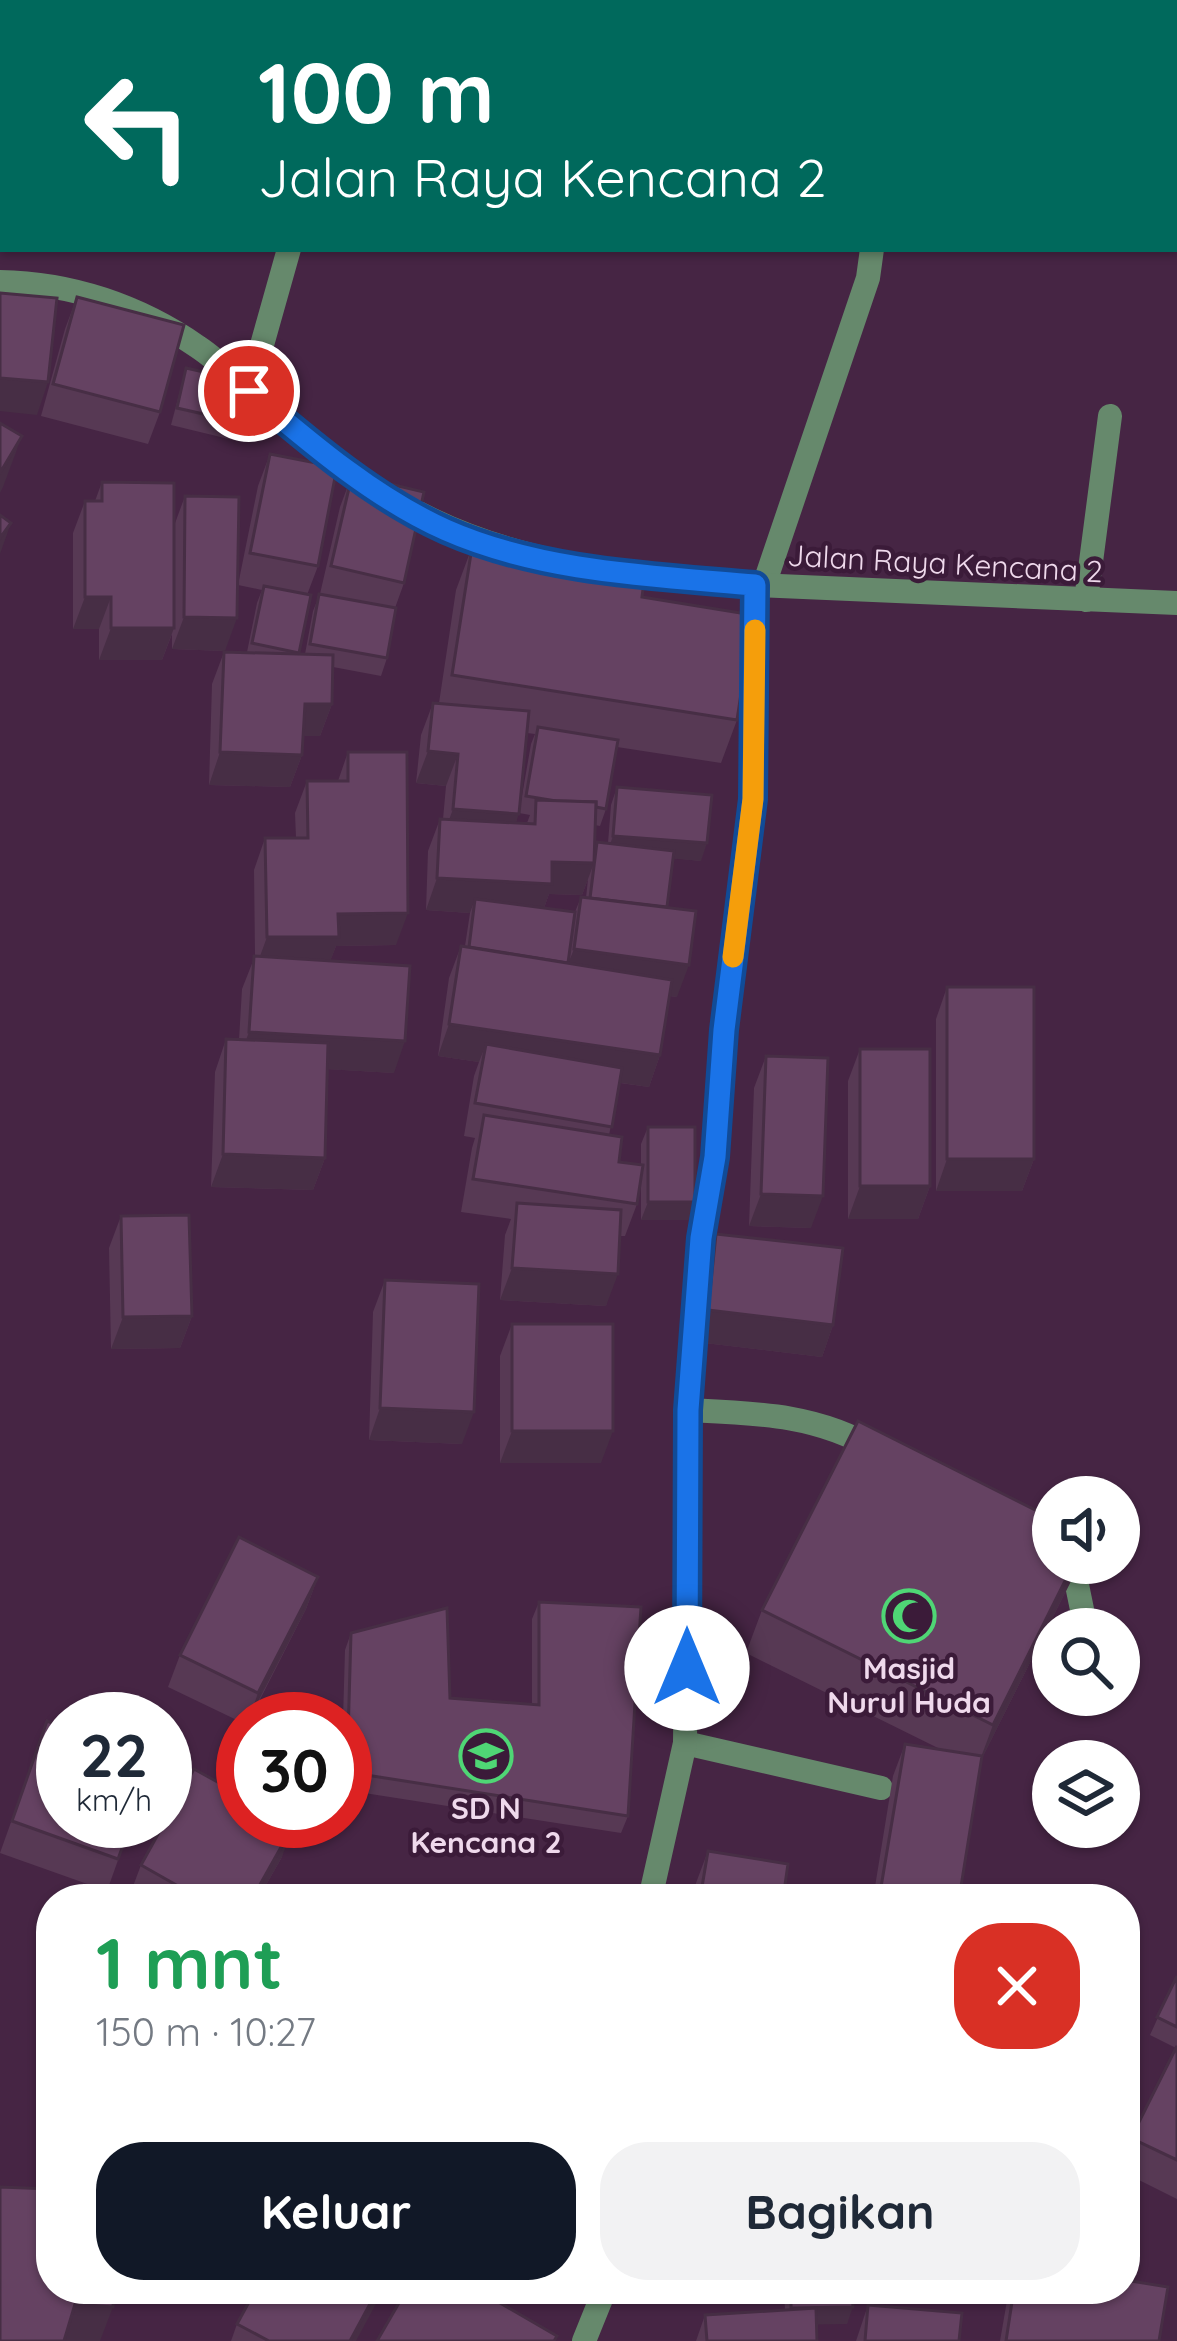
<!DOCTYPE html>
<html lang="id">
<meta charset="utf-8">
<style>
body{margin:0;font-family:Quicksand,sans-serif;background:#f2f2f3;color:#1f2937;height:100vh;display:flex;flex-direction:column;font-size:45px;white-space:nowrap}
*{box-sizing:border-box;margin:0}
p{font-size:39px;color:#747a83}
.icon{flex:none;width:66px;height:66px;fill:none;stroke:currentColor;stroke-width:2;stroke-linecap:round;stroke-linejoin:round}
.map{position:relative;flex:1;overflow:hidden}
.panel{position:absolute;left:36px;top:1884px;width:1104px;height:420px;display:flex;flex-direction:column;background:#fff;border-radius:48px;box-shadow:0 3px 9px #0004}
.panel>*{flex:none}
.hud{position:absolute;left:0px;top:0px;width:1179px;height:252px;box-shadow:0 3px 9px #0004;background:#00695c;color:#fff;overflow:hidden}
.fabs{position:absolute;left:1032px;top:1476px;display:grid;gap:24px}
.fabs a{display:grid;place-items:center;width:108px;height:108px;border-radius:50%;background:#fff;box-shadow:0 3px 9px #0004;font-size:60px}
.speed{position:absolute;left:36px;top:1692px;display:flex;gap:24px;font-size:60px;font-weight:700;text-align:center}
.speed>*{display:grid;place-content:center;width:156px;height:156px;border-radius:50%;background:#fff;box-shadow:0 3px 9px #0004;line-height:1}
.speed small{font-size:30px;font-weight:400}
.speed .limit{border:18px solid #d22;background:#fff;color:#111}
.pin{position:absolute;display:grid;place-items:center;width:102px;height:102px;color:#fff;margin:-51px;border:6px solid #fff;border-radius:50%;box-shadow:0 3px 12px #0007}
.me{position:absolute;width:132px;margin:-66px;rotate:0deg;stroke-linejoin:round;filter:drop-shadow(0 0 9px #0008)}
.turn{display:flex;align-items:center;gap:42px;height:252px;padding:0 60px;font-size:54px}
.turn .icon{width:156px;height:156px;stroke-width:2.5}
.turn b{display:block;font-size:84px;line-height:102px}
.round{display:grid;place-items:center;flex:none;width:126px;height:126px;border-radius:48px;background:#f2f2f3}
.summary{display:flex;align-items:center;justify-content:space-between;height:204px;padding:0 60px}
h1{font-size:72px;font-weight:800;line-height:90px;color:#1e9e55}
.button{display:flex;gap:24px;margin-top:auto;padding:24px 60px}
.button a{flex:1;height:138px;border-radius:48px;background:#111827;color:#fff;font-size:48px;font-weight:800;line-height:138px;text-align:center}
.button a+a{background:#f2f2f3;color:#1f2937}
.map>svg:first-child{display:block}
</style>
<div class="map">
<svg width="1177" height="2341" viewBox="0 0 1177 2341">
<rect width="100%" height="100%" fill="#462544"/>
<g fill="none" stroke-linecap="round" stroke-linejoin="round">
<g stroke="#66896c" stroke-width="24">
<path d="M 358,3 L 359,0"/>
<path d="M 249,391 L 289,249"/>
<path d="M 764,585 L 868,278 L 872,249"/>
<path d="M 1086,600 L 1110,416"/>
<path d="M 685,1743 L 881,1788"/>
</g>
<g stroke="#66896c" stroke-width="24">
<path d="M 688,1410 C 754,1413 818,1414 876,1450"/>
<path d="M 1065,1563 L 1077,1585 L 1086,1629"/>
<path d="M 650,1899 L 685,1743 L 688,1410 L 701,1238 L 715,1157 L 725,1030 L 753,799 L 755,585"/>
<path d="M 584,2341 L 605,2289"/>
</g>
<g stroke="#66896c" stroke-width="24">
<path d="M 0,282 C 71,283 139,306 198,347 C 218,360 236,379 254,395 C 293,428 335,463 378,490 C 438,528 497,549 566,563"/>
<path d="M 612,571 L 755,585 L 1177,603"/>
</g>
</g>
<g fill="#573954" fill-rule="evenodd">
<path d="M 3,113 L 3,205 L 0,205 L 0,134 Z"/>
<path d="M 77,297 L 160,412 L 148,444 L 41,416 L 65,329 Z"/>
<path d="M 186,368 L 243,423 L 237,441 L 171,425 Z"/>
<path d="M 270,454 L 318,566 L 307,595 L 299,654 L 305,654 L 313,611 L 320,594 L 340,507 L 352,475 L 404,583 L 395,608 L 387,658 L 381,676 L 333,667 L 332,704 L 320,736 L 303,736 L 302,755 L 290,787 L 209,785 L 212,684 L 224,652 L 247,652 L 257,603 L 262,590 L 238,585 L 258,486 Z"/>
<path d="M 102,482 L 174,526 L 185,496 L 225,651 L 172,649 L 172,634 L 162,660 L 99,660 L 99,629 L 73,629 L 73,533 L 85,501 L 95,501 Z"/>
<path d="M 472,547 L 642,597 L 737,720 L 721,763 L 617,747 L 606,809 L 600,826 L 595,825 L 595,848 L 608,843 L 611,805 L 617,787 L 701,861 L 673,858 L 667,908 L 677,997 L 670,996 L 660,1055 L 649,1087 L 620,1083 L 609,1135 L 619,1162 L 641,1165 L 641,1144 L 648,1127 L 695,1202 L 689,1220 L 641,1220 L 641,1172 L 637,1204 L 625,1236 L 620,1236 L 606,1306 L 500,1300 L 505,1235 L 511,1219 L 461,1212 L 472,1148 L 475,1138 L 464,1136 L 474,1076 L 479,1062 L 438,1056 L 449,978 L 461,946 L 465,946 L 470,913 L 426,910 L 428,851 L 440,819 L 443,819 L 446,786 L 416,783 L 421,735 L 433,703 L 439,703 L 456,590 ZM 527,733 L 535,734 L 531,744 L 519,813 L 530,815 L 527,823 L 516,823 ZM 588,879 L 586,898 L 581,897 L 575,912 L 544,908 L 549,894 L 582,895 Z"/>
<path d="M 348,752 L 396,945 L 336,946 L 330,961 L 394,1073 L 327,1069 L 325,1158 L 313,1190 L 211,1187 L 215,1072 L 226,1039 L 239,1040 L 242,989 L 255,956 L 254,870 L 265,838 L 296,838 L 295,813 L 307,781 L 338,781 Z"/>
<path d="M 947,987 L 1034,1159 L 1022,1191 L 936,1191 L 936,1019 Z"/>
<path d="M 860,1049 L 930,1186 L 918,1219 L 848,1219 L 848,1081 Z"/>
<path d="M 766,1056 L 811,1228 L 749,1226 L 754,1088 Z"/>
<path d="M 121,1216 L 192,1316 L 180,1348 L 111,1349 L 109,1248 Z"/>
<path d="M 716,1234 L 833,1325 L 822,1357 L 696,1342 L 704,1266 Z"/>
<path d="M 385,1280 L 462,1444 L 369,1440 L 373,1312 Z"/>
<path d="M 512,1324 L 601,1463 L 500,1463 L 500,1356 Z"/>
<path d="M 318,1577 L 306,1609 L 250,1719 L 243,1719 L 243,1723 L 168,1687 L 180,1655 Z"/>
<path d="M 1072,1579 L 981,1760 L 959,1899 L 873,1899 L 893,1776 L 905,1744 L 940,1749 L 746,1653 L 762,1610 Z"/>
<path d="M 539,1602 L 628,1816 L 621,1833 L 345,1790 L 345,1719 L 343,1719 L 345,1650 L 351,1633 L 450,1698 L 532,1705 L 532,1619 Z"/>
<path d="M 47,1721 L 132,1821 L 107,1891 L 0,1853 Z"/>
<path d="M 708,1851 L 783,1899 L 693,1899 L 696,1883 Z"/>
<path d="M 282,1857 L 258,1899 L 133,1899 L 129,1897 L 141,1865 Z"/>
<path d="M 1177,1976 L 1177,2199 L 1125,2173 L 1125,2155 L 1131,2138 L 1176,2048 L 1150,2035 Z"/>
<path d="M 733,2289 L 769,2289 L 766,2298 Z"/>
<path d="M 784,2289 L 852,2289 L 847,2324 L 816,2324 L 817,2341 L 696,2341 L 705,2315 L 785,2310 Z"/>
<path d="M 958,2289 L 979,2289 L 976,2297 Z"/>
<path d="M 1009,2289 L 1125,2289 L 1159,2341 L 1000,2341 Z"/>
<path d="M 868,2305 L 959,2341 L 856,2341 Z"/>
<path d="M 237,2324 L 356,2341 L 231,2341 Z"/>
</g>
<g fill="#472e45">
<path d="M 2,171 L 3,171 L 3,205 L 0,205 L 0,177 Z"/>
<path d="M 0,378 L 48,382 L 37,415 L 0,411 Z"/>
<path d="M 22,436 L 3,487 L 0,493 L 0,473 Z"/>
<path d="M 11,523 L 0,554 L 0,538 Z"/>
<path d="M 85,597 L 111,597 L 99,629 L 73,629 Z"/>
<path d="M 184,617 L 237,618 L 225,651 L 172,649 Z"/>
<path d="M 111,628 L 174,628 L 162,660 L 99,660 Z"/>
<path d="M 305,704 L 332,704 L 320,736 L 293,736 Z"/>
<path d="M 428,751 L 458,754 L 446,786 L 416,783 Z"/>
<path d="M 220,752 L 302,755 L 290,787 L 209,785 Z"/>
<path d="M 453,809 L 519,814 L 507,846 L 441,842 Z"/>
<path d="M 613,836 L 707,843 L 701,861 L 607,853 Z"/>
<path d="M 552,862 L 594,863 L 582,895 L 549,894 L 541,916 L 475,899 L 470,913 L 426,910 L 437,878 Z"/>
<path d="M 408,913 L 396,945 L 336,946 L 327,970 L 255,970 L 267,937 L 338,914 Z"/>
<path d="M 574,949 L 689,965 L 677,997 L 462,968 L 568,964 Z"/>
<path d="M 449,1024 L 660,1055 L 649,1087 L 483,1063 L 486,1044 L 479,1062 L 438,1056 Z"/>
<path d="M 249,1032 L 405,1041 L 394,1073 L 237,1064 Z"/>
<path d="M 223,1154 L 325,1158 L 313,1190 L 211,1187 Z"/>
<path d="M 947,1159 L 1034,1159 L 1022,1191 L 936,1191 Z"/>
<path d="M 860,1186 L 930,1186 L 918,1219 L 848,1219 Z"/>
<path d="M 761,1194 L 823,1196 L 811,1228 L 749,1226 Z"/>
<path d="M 648,1202 L 695,1202 L 689,1220 L 641,1220 Z"/>
<path d="M 512,1268 L 618,1274 L 606,1306 L 500,1300 Z"/>
<path d="M 708,1310 L 833,1325 L 822,1357 L 696,1342 Z"/>
<path d="M 192,1316 L 180,1348 L 111,1349 L 123,1317 Z"/>
<path d="M 380,1408 L 474,1412 L 462,1444 L 369,1440 Z"/>
<path d="M 512,1431 L 613,1431 L 601,1463 L 500,1463 Z"/>
<path d="M 1074,1563 L 1078,1563 L 1072,1579 L 977,1768 L 993,1725 Z"/>
<path d="M 318,1577 L 306,1609 L 249,1719 L 258,1693 Z"/>
<path d="M 294,1824 L 282,1857 L 258,1899 L 252,1899 Z"/>
<path d="M 378,2289 L 384,2289 L 356,2341 L 350,2341 Z"/>
<path d="M 75,2304 L 113,2307 L 100,2341 L 62,2341 Z"/>
<path d="M 853,2307 L 847,2324 L 785,2325 L 791,2308 Z"/>
</g>
<g fill="#654262" stroke="#472e45" stroke-width="3">
<path d="M 26,0 L 158,0 L 158,3 L 25,3 Z"/>
<path d="M 228,0 L 302,0 L 302,3 L 227,3 Z"/>
<path d="M 0,293 L 57,298 L 48,382 L 0,378 Z"/>
<path d="M 77,297 L 184,325 L 160,412 L 53,384 Z"/>
<path d="M 186,368 L 253,383 L 243,423 L 177,408 Z"/>
<path d="M 0,423 L 22,436 L 0,473 Z"/>
<path d="M 270,454 L 337,467 L 318,566 L 250,553 Z"/>
<path d="M 352,475 L 424,492 L 404,583 L 331,566 Z"/>
<path d="M 102,482 L 174,483 L 174,628 L 111,628 L 111,597 L 85,597 L 85,501 L 102,501 Z"/>
<path d="M 185,496 L 239,497 L 237,618 L 184,617 Z"/>
<path d="M 0,515 L 11,523 L 0,538 Z"/>
<path d="M 472,547 L 645,574 L 642,597 L 753,615 L 737,720 L 452,675 Z"/>
<path d="M 264,586 L 311,595 L 299,653 L 252,643 Z"/>
<path d="M 319,594 L 396,608 L 387,658 L 310,644 Z"/>
<path d="M 224,652 L 333,655 L 332,704 L 305,704 L 302,755 L 220,752 Z"/>
<path d="M 433,703 L 529,711 L 519,814 L 453,809 L 458,754 L 428,751 Z"/>
<path d="M 538,727 L 618,740 L 606,809 L 596,807 L 596,802 L 556,801 L 526,796 Z"/>
<path d="M 348,752 L 407,752 L 408,913 L 338,914 L 339,937 L 267,937 L 265,838 L 308,838 L 307,781 L 348,781 Z"/>
<path d="M 617,787 L 712,795 L 707,843 L 613,836 Z"/>
<path d="M 536,800 L 596,802 L 594,863 L 552,862 L 552,884 L 437,878 L 440,819 L 535,824 Z"/>
<path d="M 597,842 L 674,851 L 667,907 L 590,898 Z"/>
<path d="M 581,897 L 696,911 L 689,965 L 574,949 Z"/>
<path d="M 475,899 L 575,912 L 568,963 L 469,947 Z"/>
<path d="M 461,946 L 672,980 L 660,1055 L 449,1024 Z"/>
<path d="M 254,956 L 410,966 L 405,1041 L 249,1032 Z"/>
<rect x="947" y="987" width="87" height="172"/>
<path d="M 226,1039 L 328,1043 L 325,1158 L 223,1154 Z"/>
<path d="M 486,1044 L 622,1068 L 612,1127 L 475,1103 Z"/>
<rect x="860" y="1049" width="70" height="137"/>
<path d="M 766,1056 L 828,1058 L 823,1196 L 761,1194 Z"/>
<path d="M 484,1115 L 622,1137 L 619,1162 L 643,1165 L 637,1204 L 473,1179 Z"/>
<rect x="648" y="1127" width="47" height="75"/>
<path d="M 517,1203 L 621,1210 L 618,1274 L 512,1268 Z"/>
<path d="M 189,1215 L 192,1316 L 123,1317 L 121,1216 Z"/>
<path d="M 716,1234 L 843,1248 L 833,1325 L 708,1310 Z"/>
<path d="M 385,1280 L 479,1284 L 474,1412 L 380,1408 Z"/>
<rect x="512" y="1324" width="101" height="107"/>
<path d="M 858,1421 L 1053,1519 L 1053,1563 L 1074,1563 L 993,1725 L 762,1610 Z"/>
<path d="M 239,1537 L 318,1577 L 258,1693 L 180,1655 Z"/>
<path d="M 539,1602 L 641,1607 L 628,1816 L 347,1772 L 351,1633 L 447,1608 L 450,1698 L 539,1705 Z"/>
<path d="M 47,1721 L 63,1727 L 63,1821 L 132,1821 L 118,1859 L 12,1821 Z"/>
<path d="M 905,1744 L 982,1756 L 959,1899 L 879,1899 Z"/>
<path d="M 194,1769 L 243,1796 L 243,1821 L 288,1821 L 294,1824 L 252,1899 L 201,1899 L 141,1865 Z"/>
<path d="M 708,1851 L 788,1864 L 783,1899 L 700,1899 Z"/>
<path d="M 1177,1976 L 1177,2027 L 1157,2017 Z"/>
<path d="M 1177,2046 L 1177,2160 L 1131,2138 Z"/>
<path d="M 0,2187 L 51,2189 L 51,2289 L 114,2289 L 113,2307 L 75,2304 L 64,2341 L 0,2341 Z"/>
<path d="M 1125,2280 L 1168,2287 L 1159,2341 L 1006,2341 L 1014,2289 L 1125,2289 Z"/>
<path d="M 256,2289 L 378,2289 L 350,2341 L 269,2341 L 237,2324 Z"/>
<path d="M 407,2289 L 476,2289 L 557,2336 L 554,2341 L 377,2341 Z"/>
<path d="M 791,2289 L 852,2289 L 853,2307 L 791,2308 Z"/>
<path d="M 868,2305 L 962,2313 L 959,2341 L 865,2341 Z"/>
<path d="M 816,2308 L 817,2341 L 707,2341 L 705,2315 Z"/>
</g>
<g fill="none" stroke-linecap="round" stroke-linejoin="round">
<g stroke="#114b97" stroke-width="30">
<path id="route" d="M 249,391 C 308,441 374,498 446,530 C 541,572 653,576 755,585 L 753,799 L 724,1030 L 715,1157 L 701,1238 L 688,1410 L 687,1668"/>
</g>
<use href="#route" stroke="#1a73e8" stroke-width="21"/>
<path stroke="#f59e0b" stroke-width="21" d="M 733,957 L 753,799 L 755,630"/>
</g>
<defs>
<g id="mosque-ring" transform="scale(2.7)"><circle r="9.5" fill="#3b1b39" stroke="#4fd675" stroke-width="1.5"/><path d="M3.5-4.9A6 6 0 1 0 3.5 4.9A5 5 0 1 1 3.5-4.9Z" fill="#4fd675"/></g>
<g id="school-ring" transform="scale(2.7)"><circle r="9.5" fill="#3b1b39" stroke="#4fd675" stroke-width="1.5"/><path d="M0-5L7-2L0 1L-7-2ZM-4 1L0 2.5L4 1V4Q0 6-4 4Z" fill="#4fd675"/></g>
</defs>
<g fill-rule="evenodd">
<use href="#mosque-ring" x="909" y="1616"/>
<use href="#school-ring" x="486" y="1756"/>
</g>
<g text-anchor="middle" dominant-baseline="central" stroke-width="9" stroke-linejoin="round" paint-order="stroke">
<g font-size="30" fill="#efd9ec" stroke="#3b1b39">
<text transform="translate(945 563) rotate(3)">Jalan Raya Kencana 2</text>
</g>
<g font-size="30" font-weight="bold" fill="#efd9ec" stroke="#3b1b39">
<text x="909" y="1668">Masjid<tspan x="909" dy="34">Nurul Huda</tspan></text>
<text x="486" y="1808">SD N<tspan x="486" dy="34">Kencana 2</tspan></text>
</g>
</g>
</svg>
<div class="fabs">
<a><svg class="icon" aria-label="sound" viewBox="0 0 24 24"><path d="M4 9h4l5-4v14l-5-4H4zM17 9q2 3 0 6"/></svg></a>
<a><svg class="icon" aria-label="search" viewBox="0 0 24 24"><circle cx="10" cy="10" r="6"/><path d="M15 15l6 6"/></svg></a>
<a><svg class="icon" aria-label="layers" viewBox="0 0 24 24"><path d="M12 4l9 5-9 5-9-5zM3 14l9 5 9-5"/></svg></a>
</div>
<div class="speed"><div>22<small>km/h</small></div><div class="limit">30</div></div>
<div class="pin" style="left:249px;top:391px;background:#d93025"><svg class="icon" aria-label="arrive" viewBox="0 0 24 24"><path d="M6 21V4h12l-3 4 3 4H6"/></svg></div>
<svg class="me" style="left:687px;top:1668px" viewBox="-20 -20 40 40"><circle r="19" fill="#fff"/><path d="M0-13L10 11 0 6-10 11z" fill="#1a73e8"/></svg>
<div class="hud">
<div class="turn"><svg class="icon" aria-label="left" viewBox="0 0 24 24"><path d="M17 20v-9H6M10 6l-5 5 5 5"/></svg><div><b>100 m</b>Jalan Raya Kencana 2</div></div>
</div>
<section class="panel">
<div class="summary"><div><h1>1 mnt</h1><p>150 m · 10:27</p></div><a class="round" style="background:#d93025;color:#fff"><svg class="icon" aria-label="close" viewBox="0 0 24 24"><path d="M6 6l12 12M18 6L6 18"/></svg></a></div>
<div class="button"><a>Keluar</a><a>Bagikan</a></div>
</section>
</div>
